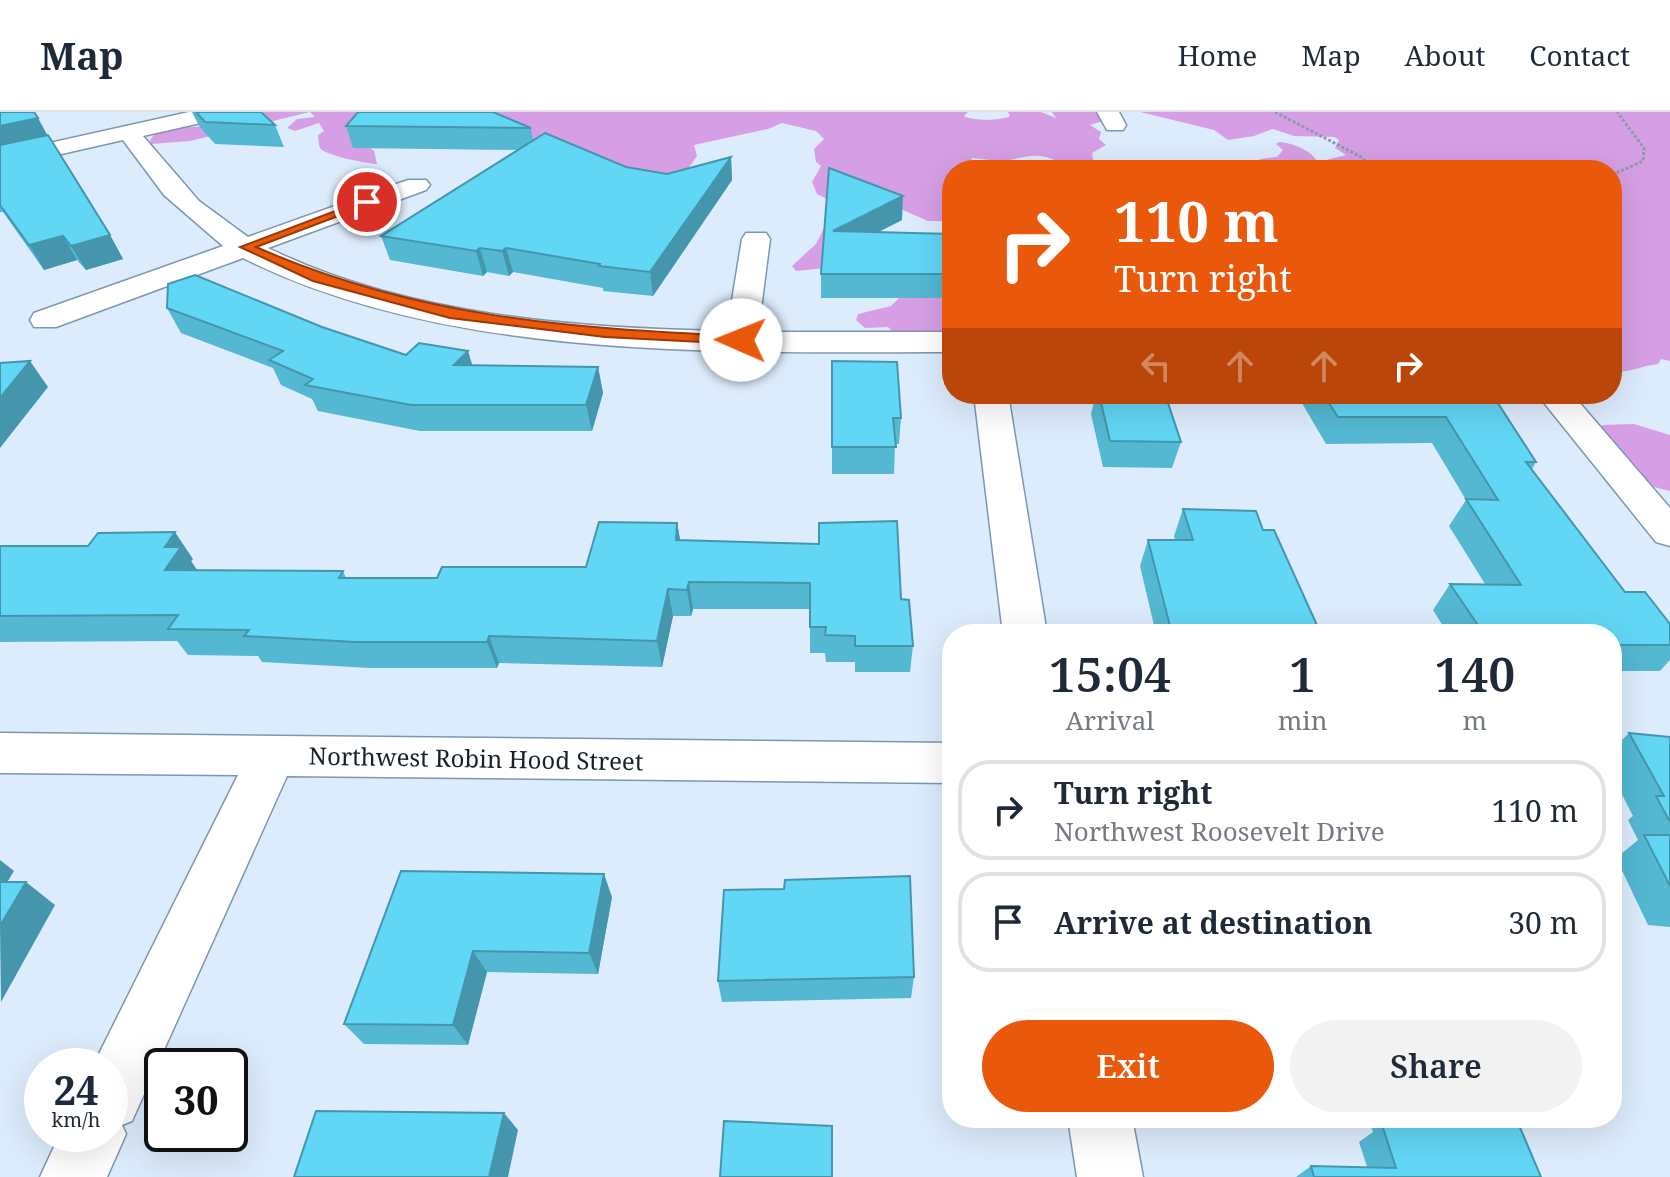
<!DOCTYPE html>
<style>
body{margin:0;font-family:"Noto Serif",serif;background:#f2f2f3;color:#1f2937;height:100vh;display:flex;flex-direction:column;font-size:30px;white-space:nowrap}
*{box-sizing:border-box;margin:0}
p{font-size:26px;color:#747a83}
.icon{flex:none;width:44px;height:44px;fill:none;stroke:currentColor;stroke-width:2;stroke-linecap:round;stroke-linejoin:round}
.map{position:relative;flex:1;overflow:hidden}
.sheet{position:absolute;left:942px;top:512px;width:680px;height:504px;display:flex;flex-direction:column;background:#fff;border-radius:32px;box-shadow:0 8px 32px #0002}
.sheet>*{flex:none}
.banner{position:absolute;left:942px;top:48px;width:680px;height:244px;border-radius:32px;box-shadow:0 8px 32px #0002;background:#ea580c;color:#fff;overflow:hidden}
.speed{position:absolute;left:24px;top:936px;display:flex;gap:16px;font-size:40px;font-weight:700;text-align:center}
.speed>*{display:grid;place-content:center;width:104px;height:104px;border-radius:50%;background:#fff;box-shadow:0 8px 32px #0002;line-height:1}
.speed small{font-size:20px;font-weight:400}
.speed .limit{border:4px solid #111;border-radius:12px;background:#fff;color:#111}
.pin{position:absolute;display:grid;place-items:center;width:68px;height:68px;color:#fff;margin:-34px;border:4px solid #fff;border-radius:50%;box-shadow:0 2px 8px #0007}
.me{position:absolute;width:88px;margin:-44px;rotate:271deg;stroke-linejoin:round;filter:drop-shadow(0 0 6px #0008)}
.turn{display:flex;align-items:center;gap:28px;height:168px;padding:0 40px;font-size:36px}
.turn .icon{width:104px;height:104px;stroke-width:2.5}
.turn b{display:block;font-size:56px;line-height:68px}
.lanes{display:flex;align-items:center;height:76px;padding:0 40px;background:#0003;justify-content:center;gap:40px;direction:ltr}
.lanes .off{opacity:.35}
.eta{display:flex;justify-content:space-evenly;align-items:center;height:136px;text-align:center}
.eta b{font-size:48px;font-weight:600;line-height:56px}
.button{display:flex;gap:16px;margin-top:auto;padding:16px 40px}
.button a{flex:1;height:92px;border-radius:48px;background:#ea580c;color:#fff;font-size:32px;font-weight:600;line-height:92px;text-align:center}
.button a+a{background:#f2f2f3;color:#1f2937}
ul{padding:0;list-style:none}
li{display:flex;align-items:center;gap:24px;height:100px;margin:0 16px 12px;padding:0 24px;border:4px solid #e0e1e3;border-radius:32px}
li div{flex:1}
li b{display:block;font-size:30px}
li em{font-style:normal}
header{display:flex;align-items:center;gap:48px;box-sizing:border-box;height:112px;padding:0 40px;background:#fff;border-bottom:2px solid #e0e1e3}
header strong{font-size:38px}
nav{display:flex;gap:44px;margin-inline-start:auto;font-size:28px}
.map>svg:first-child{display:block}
</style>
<header>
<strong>Map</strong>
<nav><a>Home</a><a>Map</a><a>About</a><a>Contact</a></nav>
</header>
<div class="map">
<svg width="1670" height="1065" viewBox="0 0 1670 1065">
<rect width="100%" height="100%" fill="#ddecfd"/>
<g fill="#d69fe5">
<path d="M 237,0 L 376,0 L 369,35 L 374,39 L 377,52 C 368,52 324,43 320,36 C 319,35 318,24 318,23 L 324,19 L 319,11 L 295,19 L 287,16 L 297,7 L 315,5 L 310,0 L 190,29 L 151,32 L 150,28 C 165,6 186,19 208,13 C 218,10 228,4 237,0 Z"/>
<path d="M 390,0 L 968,0 L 964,4 C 973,9 1001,9 1010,4 L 1008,0 L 1041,0 L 1056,6 L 1052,0 L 1102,0 L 1103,9 L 1090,13 L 1101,20 L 1099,27 L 1106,33 L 1092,41 L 1094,53 L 1090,58 L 1068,58 C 1047,39 1034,43 1009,48 C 996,51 984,46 971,46 L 980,58 L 952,58 L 952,109 L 928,109 L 896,95 L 829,88 L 817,82 L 812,70 L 821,54 L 816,50 L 814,37 L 824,27 L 816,19 L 782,11 L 768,17 L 694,33 L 697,44 L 676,74 L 531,29 Z"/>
<path d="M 1140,0 L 1670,0 L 1670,249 L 1661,247 L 1658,252 C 1640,254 1630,261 1612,260 L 1612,58 L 1331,58 L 1326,48 L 1346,43 L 1335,36 L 1339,28 L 1334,25 L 1294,24 L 1273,17 L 1254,24 L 1228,28 L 1214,18 Z"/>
<path d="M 1279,30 C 1293,31 1314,39 1318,52 L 1297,54 L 1306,58 L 1256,56 L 1260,47 L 1277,45 L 1283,38 L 1276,32 Z"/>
<path d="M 874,114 L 883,120 L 916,122 L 947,184 L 952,187 L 952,239 L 899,226 L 888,215 L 865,216 L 856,208 L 858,202 L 891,194 L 900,185 L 826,156 L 796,159 L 792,154 L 816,132 L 824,116 Z"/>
<path d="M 1634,312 L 1670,323 L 1670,379 L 1642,372 L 1592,320 L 1603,313 Z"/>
</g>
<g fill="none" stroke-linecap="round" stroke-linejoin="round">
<g stroke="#7e96b0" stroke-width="3">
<g id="minor">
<path d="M 189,0 L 230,0 L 227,5 L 143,24 L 199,89 L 248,125 L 408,68 L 426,68 L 430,73 L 426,78 L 268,136 C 407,204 574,216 727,219 L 742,127 L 746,121 L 766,121 L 770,127 L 758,220 L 952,220 L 952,240 C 726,240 450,250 243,146 L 56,215 L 34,215 L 30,208 L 34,201 L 223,134 L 164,83 L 123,28 L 0,56 L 0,42 Z"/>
<path d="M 1097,0 L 1119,0 L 1126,13 L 1123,18 L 1107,18 Z"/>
<path d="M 974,282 L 1008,282 L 1047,522 L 1003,522 Z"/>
<path d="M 1537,282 L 1572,282 L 1670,396 L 1670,434 L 1656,430 Z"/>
<path d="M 0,621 L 952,631 L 952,671 L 287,664 L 132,1009 L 122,1013 L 126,1022 L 107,1065 L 40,1065 L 60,1022 L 110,1022 L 110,954 L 93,954 L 238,663 L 0,661 Z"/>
<path d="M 1068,1006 L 1132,1006 L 1143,1065 L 1077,1065 Z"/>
</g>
</g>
<g stroke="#8d9aa8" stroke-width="3" stroke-dasharray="3 2" stroke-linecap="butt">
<path d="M 1275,0 L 1363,46 L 1369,58"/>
<path d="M 1612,63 L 1643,49 L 1644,36 L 1617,0"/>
</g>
<use href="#minor" fill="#fff" fill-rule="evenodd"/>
</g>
<g fill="#54b8d3">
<path d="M 0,0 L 47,23 L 110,123 L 123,147 L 86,158 L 77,148 L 44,158 L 3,100 L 0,100 Z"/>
<path d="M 192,0 L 261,0 L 275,13 L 284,35 L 215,32 L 199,14 Z"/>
<path d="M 346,14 L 531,16 L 533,28 L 626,55 L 667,62 L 731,45 L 732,68 L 653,184 L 603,179 L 603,176 L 513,160 L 509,164 L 487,160 L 483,164 L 390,148 L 381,124 L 519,38 L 353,36 Z"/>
<path d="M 829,56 L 902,108 L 878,120 L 952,122 L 952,186 L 821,186 L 821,162 Z"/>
<path d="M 167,196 L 322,215 L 406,243 L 472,253 L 598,255 L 603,281 L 592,319 L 420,319 L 318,299 L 312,287 L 281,273 L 273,256 L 181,221 Z"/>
<path d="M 832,249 L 901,306 L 899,332 L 895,332 L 894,362 L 832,362 Z"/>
<path d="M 1096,282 L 1165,282 L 1181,330 L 1172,356 L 1103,355 L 1091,302 Z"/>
<path d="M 1300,282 L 1492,282 L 1536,350 L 1532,357 L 1625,480 L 1670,512 L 1670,548 L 1660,559 L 1612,559 L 1612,522 L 1448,522 L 1433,498 L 1450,472 L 1485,472 L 1449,414 L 1466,388 L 1432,331 L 1326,332 L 1299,286 Z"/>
<path d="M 1183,397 L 1321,522 L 1156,522 L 1140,454 L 1148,428 L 1175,428 L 1174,424 Z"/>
<path d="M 677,411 L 680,428 L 901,487 L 913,534 L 910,560 L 855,560 L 855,550 L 826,550 L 825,541 L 810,541 L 810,497 L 693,497 L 691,504 L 673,504 L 662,555 L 499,551 L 497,556 L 370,556 L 262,550 L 258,544 L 188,543 L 177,529 L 0,530 L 0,434 L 193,447 L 191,449 L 197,458 L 343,459 L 346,466 L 437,466 L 586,455 Z"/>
<path d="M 1629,621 L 1670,625 L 1670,815 L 1648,813 L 1616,746 L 1638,728 L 1628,708 L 1633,704 L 1612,663 L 1612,638 Z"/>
<path d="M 401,759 L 612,785 L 598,862 L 487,860 L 468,933 L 364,932 L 344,912 Z"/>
<path d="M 914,865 L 911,886 L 722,890 L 718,869 Z"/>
<path d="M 1368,1006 L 1516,1006 L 1541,1065 L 1296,1065 L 1311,1054 L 1367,1055 L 1359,1030 L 1373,1020 Z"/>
</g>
<g fill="#4596ac">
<path d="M 38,6 L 50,28 L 0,39 L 0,14 Z"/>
<path d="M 731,45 L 732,68 L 653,184 L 650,160 Z"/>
<path d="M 903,84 L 902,108 L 833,143 L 833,119 Z"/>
<path d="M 110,123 L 123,147 L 86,158 L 71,134 Z"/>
<path d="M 63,124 L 77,148 L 44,158 L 29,133 Z"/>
<path d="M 480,136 L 487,160 L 483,164 L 476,139 Z"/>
<path d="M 506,136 L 513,160 L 509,164 L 502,139 Z"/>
<path d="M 468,239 L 476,265 L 454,253 Z"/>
<path d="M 30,249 L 48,275 L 0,336 L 0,286 Z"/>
<path d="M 598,255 L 603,281 L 592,319 L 586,293 Z"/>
<path d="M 677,411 L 682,438 L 676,428 Z"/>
<path d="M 175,420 L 193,447 L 191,449 L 199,461 L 165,458 L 165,435 Z"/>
<path d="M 689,470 L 693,497 L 691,504 L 687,478 Z"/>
<path d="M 668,477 L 673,504 L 662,555 L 657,529 Z"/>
<path d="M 489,524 L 499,551 L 497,556 L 487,530 Z"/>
<path d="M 0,748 L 14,759 L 0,782 Z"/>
<path d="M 604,762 L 612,785 L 598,862 L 589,841 Z"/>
<path d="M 26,770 L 55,793 L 1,890 L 0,814 Z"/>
<path d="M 473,839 L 487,860 L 468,933 L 453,913 Z"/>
<path d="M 504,1001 L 518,1018 L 508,1065 L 489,1065 Z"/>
</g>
<g fill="#62d6f5" stroke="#4596ac" stroke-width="2">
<path d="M 0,0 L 34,0 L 38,6 L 0,14 Z"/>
<path d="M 196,0 L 261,0 L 275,13 L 205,10 Z"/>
<path d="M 358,0 L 493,0 L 531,16 L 346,14 Z"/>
<path d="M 545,21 L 626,55 L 667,62 L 731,45 L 650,160 L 599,154 L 600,152 L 506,136 L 502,139 L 480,136 L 476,139 L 381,124 Z"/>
<path d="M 48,23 L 110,123 L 71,134 L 63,124 L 29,133 L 0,93 L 0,33 Z"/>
<path d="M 829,56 L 903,84 L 833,119 L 952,122 L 952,162 L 821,162 Z"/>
<path d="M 195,163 L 322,215 L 406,243 L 419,231 L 468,239 L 454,253 L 598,255 L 586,293 L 411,293 L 305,273 L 313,267 L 269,248 L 283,239 L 167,196 L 168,172 Z"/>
<path d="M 30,249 L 0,286 L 0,251 Z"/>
<path d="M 832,249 L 897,250 L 901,306 L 893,306 L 896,335 L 832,335 Z"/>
<path d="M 1099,282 L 1165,282 L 1181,330 L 1110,329 Z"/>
<path d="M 1323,282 L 1492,282 L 1536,350 L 1526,350 L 1625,480 L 1645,480 L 1670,512 L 1670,533 L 1612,533 L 1612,522 L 1484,522 L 1450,472 L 1521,473 L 1466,387 L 1498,388 L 1446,305 L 1338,305 Z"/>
<path d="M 1183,397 L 1256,399 L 1263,418 L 1274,418 L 1321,522 L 1172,522 L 1148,428 L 1193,428 Z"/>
<path d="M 897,409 L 901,487 L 909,488 L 913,534 L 855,534 L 855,524 L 825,523 L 826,515 L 810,515 L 810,471 L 689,470 L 687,478 L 668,477 L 657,529 L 489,524 L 487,530 L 356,530 L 244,524 L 249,518 L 168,517 L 178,503 L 0,504 L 0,434 L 88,434 L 98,421 L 175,420 L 165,435 L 181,435 L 165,458 L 343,459 L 339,466 L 437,466 L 442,455 L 586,455 L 599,410 L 677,411 L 676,428 L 819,432 L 819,411 Z"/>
<path d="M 1629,621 L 1670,625 L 1670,710 L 1656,684 L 1664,684 Z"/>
<path d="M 1644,723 L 1670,723 L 1670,774 Z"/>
<path d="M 401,759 L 604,762 L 589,841 L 473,839 L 453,913 L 344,912 Z"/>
<path d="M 910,764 L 914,865 L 718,869 L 724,778 L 784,777 L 785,768 Z"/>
<path d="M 0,770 L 26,770 L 0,814 Z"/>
<path d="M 316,999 L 504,1001 L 489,1065 L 294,1065 Z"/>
<path d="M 1398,1006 L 1516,1006 L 1541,1065 L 1314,1065 L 1311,1054 L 1396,1056 L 1382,1013 L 1400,1013 Z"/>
<path d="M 724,1009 L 832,1014 L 832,1065 L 720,1065 Z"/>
</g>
<path fill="#ea580c" stroke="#983908" stroke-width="2" d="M 367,87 L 370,92 L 256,135 C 417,206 568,216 741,224 L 748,228 L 741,232 L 605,225 L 450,206 L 313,169 L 240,135 Z"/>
<g text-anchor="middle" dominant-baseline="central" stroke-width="6" stroke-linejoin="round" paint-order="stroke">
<g font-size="24" fill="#17212b" stroke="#fff">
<text transform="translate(476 646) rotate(1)">Northwest Robin Hood Street</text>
</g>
</g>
</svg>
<div class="speed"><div>24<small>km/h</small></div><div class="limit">30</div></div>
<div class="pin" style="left:367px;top:90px;background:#d93025"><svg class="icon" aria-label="arrive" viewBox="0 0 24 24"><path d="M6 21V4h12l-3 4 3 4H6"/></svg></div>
<svg class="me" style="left:741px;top:228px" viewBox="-20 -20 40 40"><circle r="19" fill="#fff"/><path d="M0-13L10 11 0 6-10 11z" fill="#ea580c"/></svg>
<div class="banner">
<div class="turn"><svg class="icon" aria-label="right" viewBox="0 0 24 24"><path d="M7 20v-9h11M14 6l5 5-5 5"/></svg><div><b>110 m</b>Turn right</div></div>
<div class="lanes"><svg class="icon off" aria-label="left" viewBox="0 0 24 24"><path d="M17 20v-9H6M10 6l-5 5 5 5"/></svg><svg class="icon off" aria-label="ahead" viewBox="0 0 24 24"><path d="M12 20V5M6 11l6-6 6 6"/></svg><svg class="icon off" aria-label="ahead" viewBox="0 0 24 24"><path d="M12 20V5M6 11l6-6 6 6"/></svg><svg class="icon" aria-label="right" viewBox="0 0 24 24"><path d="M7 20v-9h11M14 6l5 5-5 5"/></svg></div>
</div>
<section class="sheet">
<div class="eta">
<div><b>15:04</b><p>Arrival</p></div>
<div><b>1</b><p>min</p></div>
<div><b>140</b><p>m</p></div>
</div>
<ul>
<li><svg class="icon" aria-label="right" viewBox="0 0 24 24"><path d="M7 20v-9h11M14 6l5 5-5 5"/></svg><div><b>Turn right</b><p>Northwest Roosevelt Drive</p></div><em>110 m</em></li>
<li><svg class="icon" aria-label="arrive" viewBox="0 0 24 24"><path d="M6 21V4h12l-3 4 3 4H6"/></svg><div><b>Arrive at destination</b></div><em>30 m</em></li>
</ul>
<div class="button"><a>Exit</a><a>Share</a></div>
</section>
</div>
